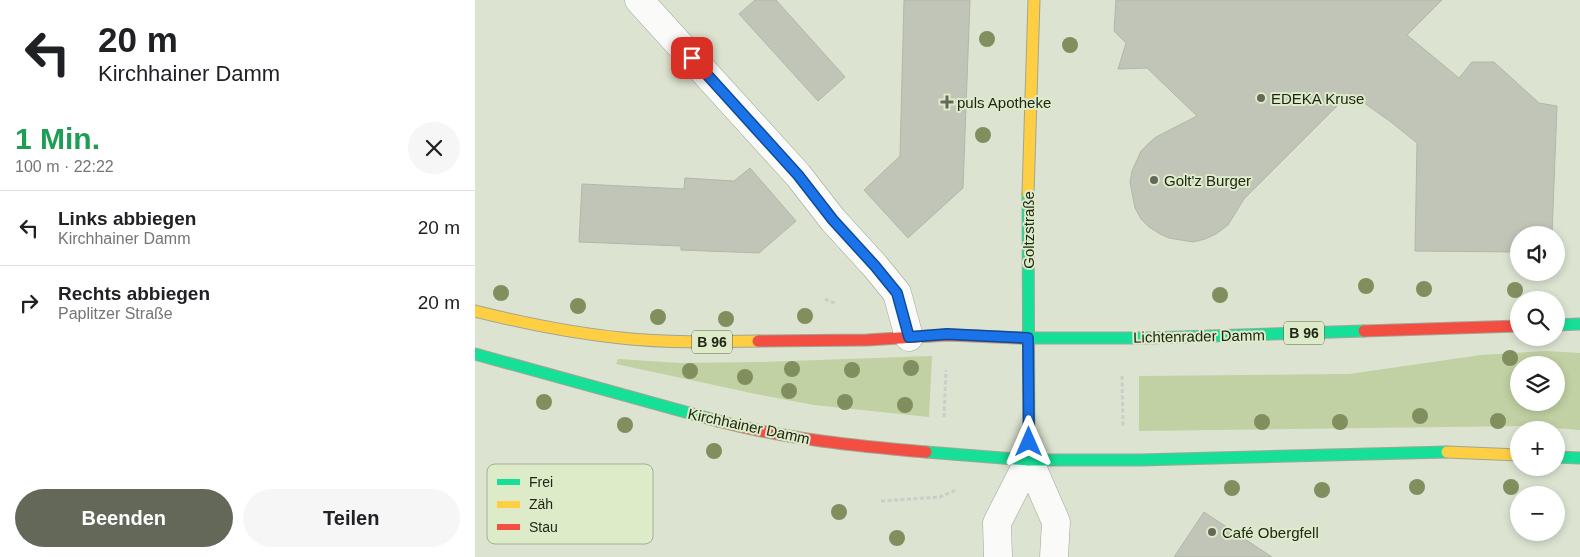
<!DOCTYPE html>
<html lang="de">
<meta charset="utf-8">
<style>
body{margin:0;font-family:Helvetica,sans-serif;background:#f6f6f6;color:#202124;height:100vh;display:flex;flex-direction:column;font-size:19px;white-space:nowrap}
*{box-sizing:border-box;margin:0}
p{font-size:16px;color:#757577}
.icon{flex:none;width:28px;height:28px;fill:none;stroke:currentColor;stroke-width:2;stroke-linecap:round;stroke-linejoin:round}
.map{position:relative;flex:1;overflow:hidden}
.sheet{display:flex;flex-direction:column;background:#fff;width:475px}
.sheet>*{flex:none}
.hud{background:#fff;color:#202124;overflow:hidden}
.controls{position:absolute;left:1035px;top:226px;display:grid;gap:10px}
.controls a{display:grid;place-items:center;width:55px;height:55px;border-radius:50%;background:#fff;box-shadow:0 2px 8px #0003;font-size:25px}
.pin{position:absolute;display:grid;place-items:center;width:42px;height:42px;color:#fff;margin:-21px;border-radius:10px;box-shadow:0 2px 8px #0006}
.me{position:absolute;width:55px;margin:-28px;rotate:0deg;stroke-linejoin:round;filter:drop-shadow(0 0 4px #0008)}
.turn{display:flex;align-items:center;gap:18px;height:105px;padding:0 15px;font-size:22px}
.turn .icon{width:65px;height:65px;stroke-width:2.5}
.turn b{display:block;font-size:35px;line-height:42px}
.round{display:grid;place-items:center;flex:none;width:52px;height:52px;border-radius:26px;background:#f6f6f6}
.overview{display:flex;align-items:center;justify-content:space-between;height:85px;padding:0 15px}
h1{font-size:30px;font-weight:600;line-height:38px;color:#1e9e55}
.action{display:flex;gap:10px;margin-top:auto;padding:10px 15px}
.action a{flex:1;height:58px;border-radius:30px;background:#636859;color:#fff;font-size:20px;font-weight:600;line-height:58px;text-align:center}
.action a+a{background:#f6f6f6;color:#202124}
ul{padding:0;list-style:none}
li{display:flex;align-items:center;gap:15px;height:75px;padding:0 15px;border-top:1px solid #e0e0e0}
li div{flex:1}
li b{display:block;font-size:19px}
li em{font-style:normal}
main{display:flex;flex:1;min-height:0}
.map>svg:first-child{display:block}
</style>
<main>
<section class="sheet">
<div class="hud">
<div class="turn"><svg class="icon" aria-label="left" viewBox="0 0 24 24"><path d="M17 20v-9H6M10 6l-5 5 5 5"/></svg><div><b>20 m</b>Kirchhainer Damm</div></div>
</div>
<div class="overview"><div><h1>1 Min.</h1><p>100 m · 22:22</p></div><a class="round"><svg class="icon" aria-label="close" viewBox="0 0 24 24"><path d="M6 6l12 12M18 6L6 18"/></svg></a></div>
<ul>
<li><svg class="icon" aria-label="left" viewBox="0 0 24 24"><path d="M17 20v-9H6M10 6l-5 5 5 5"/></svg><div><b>Links abbiegen</b><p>Kirchhainer Damm</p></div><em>20 m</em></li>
<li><svg class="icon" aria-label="right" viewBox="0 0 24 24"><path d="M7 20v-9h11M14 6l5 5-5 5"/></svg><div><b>Rechts abbiegen</b><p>Paplitzer Straße</p></div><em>20 m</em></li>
</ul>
<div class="action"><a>Beenden</a><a>Teilen</a></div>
</section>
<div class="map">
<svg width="1105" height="557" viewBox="0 0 1105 557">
<rect width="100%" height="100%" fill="#dce3d0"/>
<g fill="#c1d1a3" fill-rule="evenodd">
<path d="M 1071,351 L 1105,353 L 1105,430 L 1056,426 L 664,431 L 664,376 L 874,374 L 1006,355 ZM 1044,365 L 1081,365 L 1081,402 L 1044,402 Z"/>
<path d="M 457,356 L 454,417 L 339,405 L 281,394 L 141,364 L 143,359 L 205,363 L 286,362 Z"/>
</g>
<g fill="#c0c5b7" stroke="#b2b8a9">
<path d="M 280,0 L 301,0 L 370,77 L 343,101 L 264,14 Z"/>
<path d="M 429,0 L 495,0 L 488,188 L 433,238 L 389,190 L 425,156 Z"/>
<path d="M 641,0 L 967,0 L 932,35 L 984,78 L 997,62 L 1019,62 L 1064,103 L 1082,106 L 1077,235 L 1044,235 L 1044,252 L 940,251 L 942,143 L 916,122 L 875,93 L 769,199 L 753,225 L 741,234 L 730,239 L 718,242 L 694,238 L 685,234 L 674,227 L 666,219 L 660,208 L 655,182 L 657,171 L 666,151 L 674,143 L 681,137 L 722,116 L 672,68 L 643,69 L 651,43 L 639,31 Z"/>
<path d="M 275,168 L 321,221 L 284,253 L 206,250 L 206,246 L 104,242 L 107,184 L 209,189 L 210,178 L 259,181 Z"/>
<path d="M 729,512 L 797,557 L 699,557 Z"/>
</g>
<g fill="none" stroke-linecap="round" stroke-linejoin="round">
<g stroke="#a0a596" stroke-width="29">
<g id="street">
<path d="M 164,0 L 323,175 L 358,220 L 400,266 L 422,293 L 434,337"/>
<path d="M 554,460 L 581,522 L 579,557"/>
<path d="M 523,557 L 522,523 L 554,460"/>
</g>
</g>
<g stroke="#a0a596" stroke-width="13">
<g id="fast">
<path d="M 553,194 L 554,460"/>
<path d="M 1081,325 L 1105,324"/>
<path d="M 546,338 L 673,338 L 889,331"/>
<path d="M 0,354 L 243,421"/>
<path d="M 451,452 L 554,460 L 665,460 L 972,452"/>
<path d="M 1081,457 L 1105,458"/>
</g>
</g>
<g stroke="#a0a596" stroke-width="13">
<g id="slow">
<path d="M 553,194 L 559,0"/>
<path d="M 0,311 C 48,323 97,333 146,338 C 191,343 238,342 283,341"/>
<path d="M 972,452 L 1044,455"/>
</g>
</g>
<g stroke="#a0a596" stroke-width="13">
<g id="jam">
<path d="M 889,331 L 1044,326"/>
<path d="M 283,341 L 392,340 L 473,335 L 546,338"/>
<path d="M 243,421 C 311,439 381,446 451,452"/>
</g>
</g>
<g stroke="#cccec8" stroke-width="3" stroke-dasharray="4 2.5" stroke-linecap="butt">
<path d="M 350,299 L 362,304"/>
<path d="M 647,376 L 648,426"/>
<path d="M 469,417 L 471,370"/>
<path d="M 406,501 L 465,497 L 481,490"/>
</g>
<use href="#street" stroke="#fafbf8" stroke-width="28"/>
<use href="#fast" stroke="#16e098" stroke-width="11"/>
<use href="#slow" stroke="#ffcf43" stroke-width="11"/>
<use href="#jam" stroke="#f24e42" stroke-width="11"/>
</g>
<g fill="#818e5e">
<circle cx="512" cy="39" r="8"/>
<circle cx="595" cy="45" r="8"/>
<circle cx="508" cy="135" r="8"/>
<circle cx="891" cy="286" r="8"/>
<circle cx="949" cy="289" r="8"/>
<circle cx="1040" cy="290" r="8"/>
<circle cx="26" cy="293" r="8"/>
<circle cx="745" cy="295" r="8"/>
<circle cx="103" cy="306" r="8"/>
<circle cx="330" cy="316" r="8"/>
<circle cx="183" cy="317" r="8"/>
<circle cx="251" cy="319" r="8"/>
<circle cx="1035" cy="358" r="8"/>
<circle cx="436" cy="368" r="8"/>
<circle cx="317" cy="369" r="8"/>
<circle cx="377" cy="370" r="8"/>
<circle cx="215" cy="371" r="8"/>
<circle cx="270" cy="377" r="8"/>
<circle cx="314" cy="391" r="8"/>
<circle cx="69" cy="402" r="8"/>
<circle cx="370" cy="402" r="8"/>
<circle cx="430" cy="405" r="8"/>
<circle cx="945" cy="416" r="8"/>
<circle cx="1023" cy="421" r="8"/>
<circle cx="787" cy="422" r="8"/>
<circle cx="865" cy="422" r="8"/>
<circle cx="150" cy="425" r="8"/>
<circle cx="239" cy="451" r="8"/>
<circle cx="942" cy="487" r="8"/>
<circle cx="1036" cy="487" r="8"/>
<circle cx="757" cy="488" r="8"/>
<circle cx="847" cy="490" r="8"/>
<circle cx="364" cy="512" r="8"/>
<circle cx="422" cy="538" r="8"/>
</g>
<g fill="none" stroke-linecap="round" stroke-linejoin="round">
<g stroke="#114b97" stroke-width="12">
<path id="route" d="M 217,58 L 323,175 L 358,220 L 400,266 L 422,293 L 434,337 L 472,334 L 553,338 L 554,442"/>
</g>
<use href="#route" stroke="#1a73e8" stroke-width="9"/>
</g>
<g fill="#636859" stroke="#ddebc8" stroke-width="2">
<circle cx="786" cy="98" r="5"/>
<path d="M469.5 94.5h5v5h5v5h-5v5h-5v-5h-5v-5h5z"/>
<circle cx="679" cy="180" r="5"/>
<circle cx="737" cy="532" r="5"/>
</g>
<g text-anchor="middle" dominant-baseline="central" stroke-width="4" stroke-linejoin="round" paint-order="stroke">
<g fill="#ddebc8" stroke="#5a614e" stroke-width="1">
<rect x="809" y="321.5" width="40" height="23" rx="4"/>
<rect x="217" y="330.5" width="40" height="23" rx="4"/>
</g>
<g font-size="14" font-weight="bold" fill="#222619">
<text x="829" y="333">B 96</text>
<text x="237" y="342">B 96</text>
</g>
<g font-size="15" fill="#222619" stroke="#ddebc8" text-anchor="start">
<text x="796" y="98">EDEKA Kruse</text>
<text x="482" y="102">puls Apotheke</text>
<text x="689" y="180">Golt'z Burger</text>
<text x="747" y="532">Café Obergfell</text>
</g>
<g font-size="15" fill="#222619" stroke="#ddebc8">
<text transform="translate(553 230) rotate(-90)">Goltzstraße</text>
<text transform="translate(724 336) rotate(-1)">Lichtenrader Damm</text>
<text transform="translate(274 426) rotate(12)">Kirchhainer Damm</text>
</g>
</g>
<rect x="12" y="464" width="166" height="80" rx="8" fill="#ddebc8" stroke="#a5b094" stroke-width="1"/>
<rect x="22" y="479" width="23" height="6" fill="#16e098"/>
<rect x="22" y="501" width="23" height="7" fill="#ffcf43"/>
<rect x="22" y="524" width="23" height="6" fill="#f24e42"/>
<g font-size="14" fill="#222619">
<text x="54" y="487">Frei</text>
<text x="54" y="509">Zäh</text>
<text x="54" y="532">Stau</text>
</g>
</svg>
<div class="controls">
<a><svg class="icon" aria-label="sound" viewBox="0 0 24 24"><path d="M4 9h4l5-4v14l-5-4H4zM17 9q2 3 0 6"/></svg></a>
<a><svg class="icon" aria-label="search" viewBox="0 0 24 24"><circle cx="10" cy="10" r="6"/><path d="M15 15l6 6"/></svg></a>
<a><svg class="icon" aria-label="layers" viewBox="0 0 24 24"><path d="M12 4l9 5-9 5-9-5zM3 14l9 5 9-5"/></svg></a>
<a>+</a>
<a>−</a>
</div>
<div class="pin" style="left:217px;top:58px;background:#d93025"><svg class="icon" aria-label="arrive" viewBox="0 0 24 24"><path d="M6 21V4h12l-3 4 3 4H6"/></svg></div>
<svg class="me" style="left:554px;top:442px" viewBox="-20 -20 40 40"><path d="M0-17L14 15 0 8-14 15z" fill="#1a73e8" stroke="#fff" stroke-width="4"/></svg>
</div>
</main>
